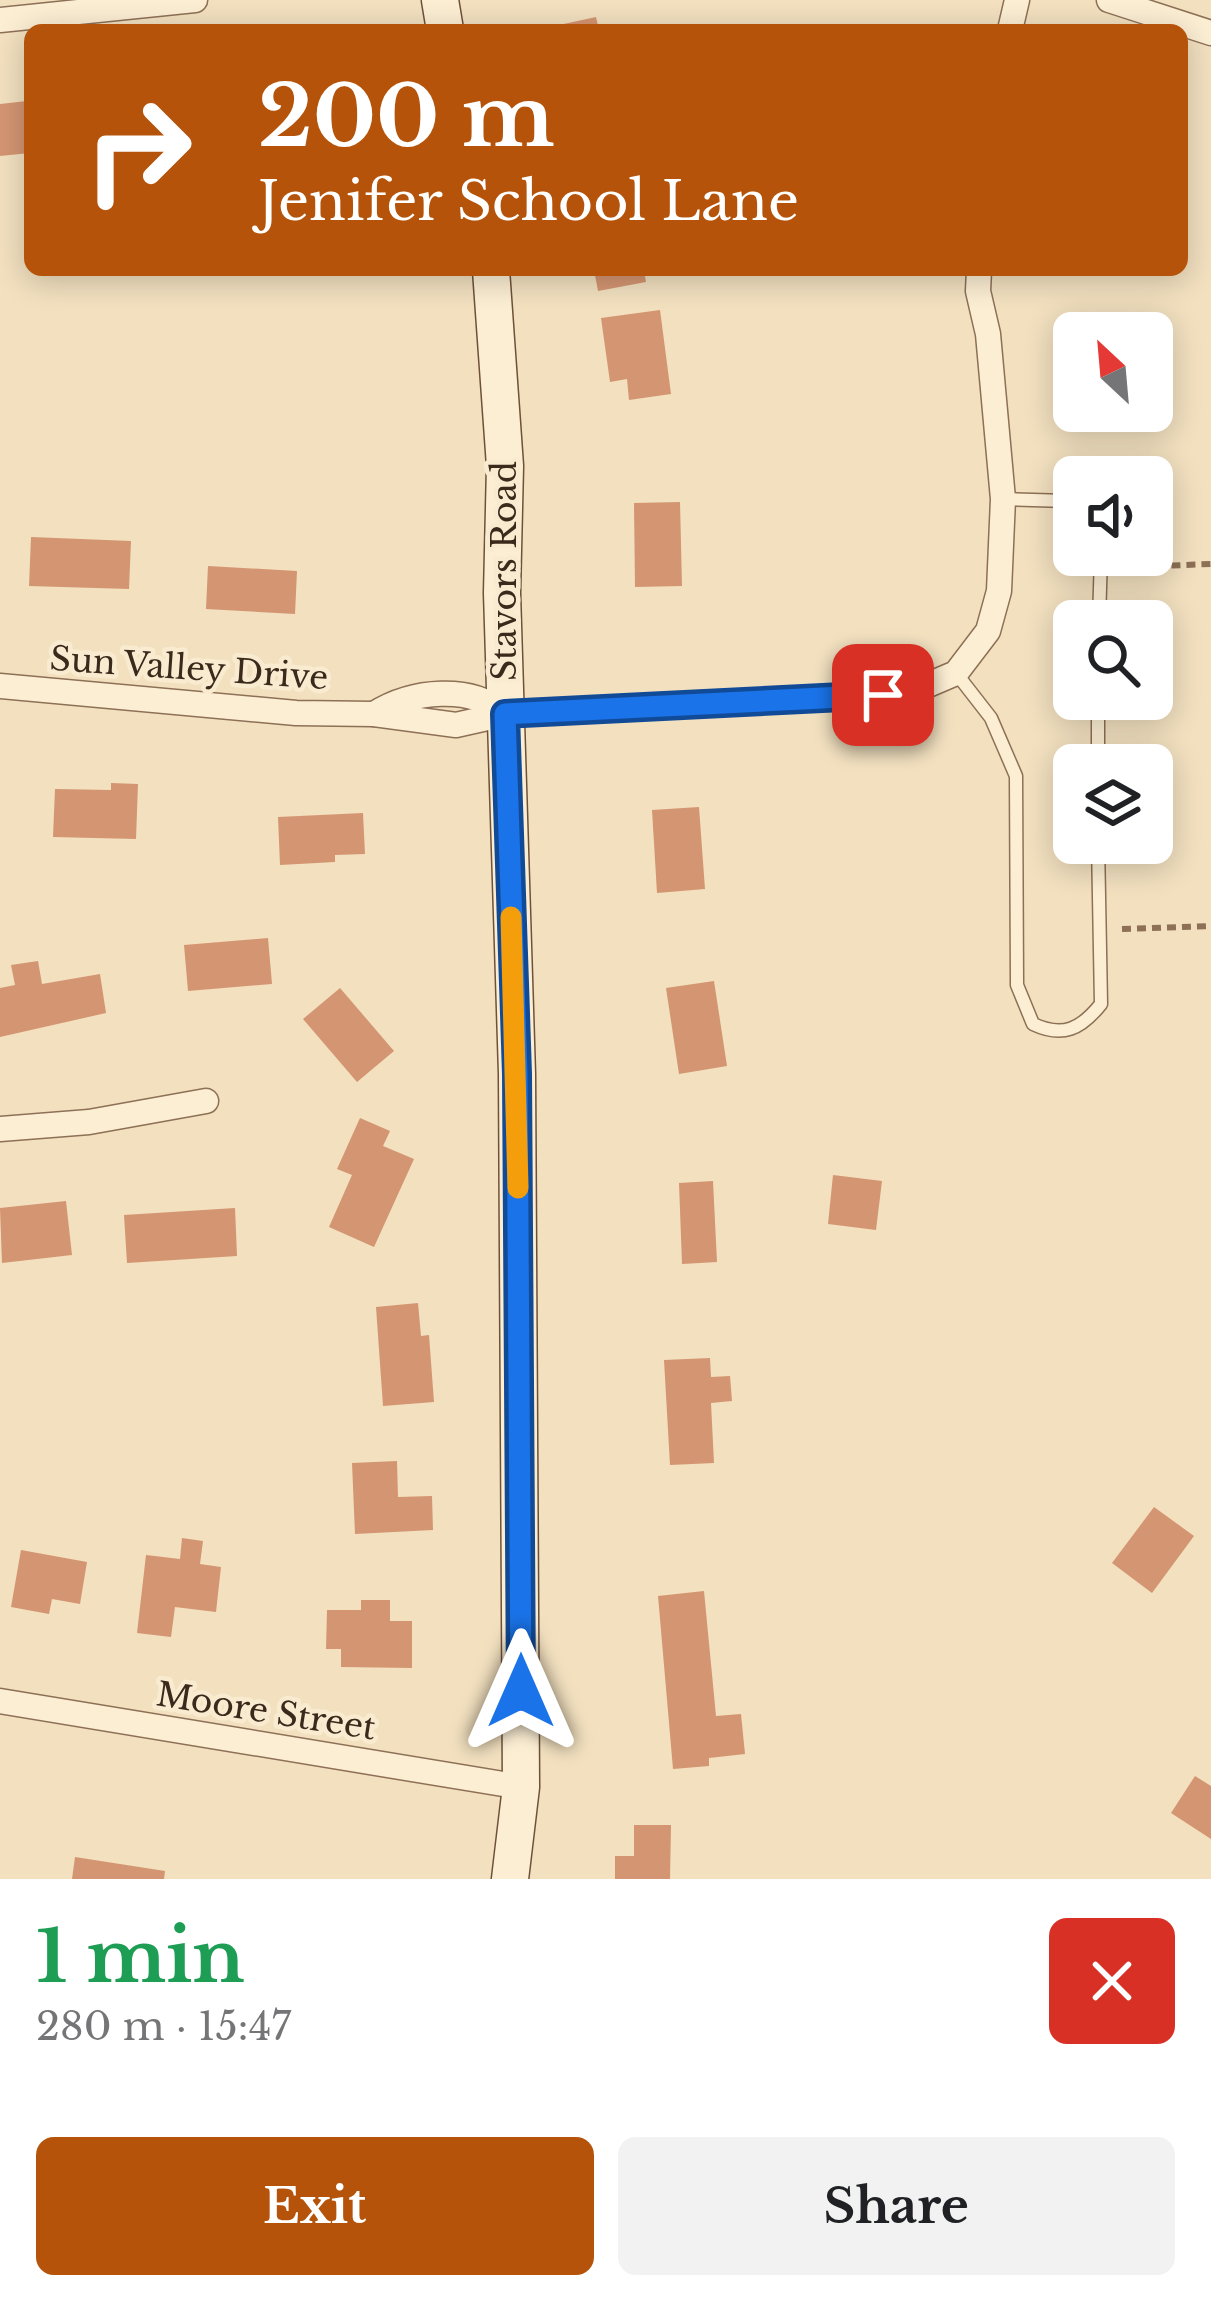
<!DOCTYPE html>
<meta charset="utf-8">
<style>
body{margin:0;font-family:"Libre Baskerville",serif;background:#f2f2f2;color:#202124;height:100vh;display:flex;flex-direction:column;font-size:45px;white-space:nowrap}
*{box-sizing:border-box;margin:0}
p{font-size:39px;color:#757577}
.icon{flex:none;width:66px;height:66px;fill:none;stroke:currentColor;stroke-width:2;stroke-linecap:round;stroke-linejoin:round}
.map{position:relative;height:1879px;overflow:hidden}
.drawer{display:flex;flex-direction:column;background:#fff;flex:1}
.drawer>*{flex:none}
.banner{position:absolute;left:24px;top:24px;width:1164px;height:252px;border-radius:18px;box-shadow:0 6px 30px #0003;background:#b45309;color:#fff;overflow:hidden}
.needle{width:78px;rotate:334deg}
.buttons{position:absolute;left:1053px;top:312px;display:grid;gap:24px}
.buttons a{display:grid;place-items:center;width:120px;height:120px;border-radius:18px;background:#fff;box-shadow:0 6px 30px #0003;font-size:60px}
.pin{position:absolute;display:grid;place-items:center;width:102px;height:102px;color:#fff;margin:-51px;border-radius:24px;box-shadow:0 6px 18px #0006}
.me{position:absolute;width:132px;margin:-66px;rotate:0deg;stroke-linejoin:round;filter:drop-shadow(0 0 9px #0008)}
.turn{display:flex;align-items:center;gap:42px;height:252px;padding:0 36px;font-size:54px}
.turn .icon{width:156px;height:156px;stroke-width:2.5}
.turn b{display:block;font-size:84px;line-height:102px}
.round{display:grid;place-items:center;flex:none;width:126px;height:126px;border-radius:18px;background:#f2f2f2}
.summary{display:flex;align-items:center;justify-content:space-between;height:204px;padding:0 36px}
h1{font-size:72px;font-weight:700;line-height:90px;color:#1e9e55}
.button{display:flex;gap:24px;margin-top:auto;padding:24px 36px}
.button a{flex:1;height:138px;border-radius:18px;background:#b45309;color:#fff;font-size:48px;font-weight:700;line-height:138px;text-align:center}
.button a+a{background:#f2f2f2;color:#202124}
.map>svg:first-child{display:block}
</style>
<div class="map">
<svg width="1211" height="1879" viewBox="0 0 1211 1879">
<rect width="100%" height="100%" fill="#f2e0bf"/>
<g fill="#d49572">
<path d="M 596,17 L 599,30 L 545,30 L 545,28 Z"/>
<path d="M 27,101 L 30,153 L 0,156 L 0,104 Z"/>
<path d="M 594,270 L 644,270 L 646,282 L 598,291 Z"/>
<path d="M 660,310 L 671,394 L 629,400 L 627,379 L 610,382 L 601,318 Z"/>
<path d="M 680,502 L 682,586 L 635,587 L 634,503 Z"/>
<path d="M 31,537 L 131,541 L 129,589 L 29,586 Z"/>
<path d="M 208,566 L 297,571 L 295,614 L 206,609 Z"/>
<path d="M 111,783 L 138,784 L 136,839 L 53,837 L 55,789 L 111,790 Z"/>
<path d="M 699,807 L 705,889 L 657,893 L 652,810 Z"/>
<path d="M 363,813 L 365,854 L 335,855 L 335,862 L 280,865 L 278,817 Z"/>
<path d="M 268,938 L 272,984 L 188,991 L 184,945 Z"/>
<path d="M 38,961 L 42,984 L 100,974 L 106,1013 L 0,1037 L 0,988 L 15,985 L 11,965 Z"/>
<path d="M 714,981 L 727,1066 L 679,1074 L 666,988 Z"/>
<path d="M 340,988 L 394,1051 L 357,1082 L 303,1019 Z"/>
<path d="M 360,1118 L 390,1131 L 383,1146 L 414,1159 L 374,1247 L 329,1227 L 352,1175 L 337,1169 Z"/>
<path d="M 833,1175 L 882,1181 L 876,1230 L 828,1224 Z"/>
<path d="M 713,1181 L 717,1262 L 682,1264 L 679,1183 Z"/>
<path d="M 66,1201 L 72,1255 L 2,1263 L 0,1208 Z"/>
<path d="M 235,1208 L 237,1256 L 127,1263 L 124,1215 Z"/>
<path d="M 418,1303 L 421,1336 L 429,1335 L 434,1402 L 383,1406 L 376,1307 Z"/>
<path d="M 710,1358 L 711,1377 L 730,1376 L 732,1401 L 711,1403 L 714,1463 L 670,1465 L 664,1360 Z"/>
<path d="M 397,1461 L 398,1497 L 432,1496 L 433,1530 L 355,1534 L 352,1463 Z"/>
<path d="M 1154,1507 L 1194,1536 L 1152,1593 L 1112,1563 Z"/>
<path d="M 182,1538 L 203,1541 L 200,1564 L 221,1567 L 216,1612 L 175,1607 L 171,1637 L 137,1633 L 146,1555 L 180,1559 Z"/>
<path d="M 21,1550 L 87,1562 L 80,1604 L 52,1599 L 49,1614 L 11,1607 Z"/>
<path d="M 704,1591 L 716,1716 L 741,1714 L 745,1754 L 709,1758 L 709,1766 L 673,1769 L 658,1596 Z"/>
<path d="M 361,1600 L 390,1600 L 390,1621 L 412,1621 L 412,1668 L 341,1667 L 341,1649 L 326,1649 L 327,1610 L 361,1610 Z"/>
<path d="M 1195,1776 L 1211,1786 L 1211,1839 L 1171,1813 Z"/>
<path d="M 634,1825 L 671,1825 L 670,1879 L 615,1879 L 615,1856 L 634,1856 Z"/>
<path d="M 75,1857 L 165,1871 L 164,1879 L 72,1879 Z"/>
</g>
<g fill="none" stroke-linecap="round" stroke-linejoin="round">
<g stroke="#8d7056" stroke-width="15">
<g id="lane">
<path d="M 1003,499 L 1067,501 L 1074,505"/>
<path d="M 1099,621 L 1101,555"/>
<path d="M 956,673 L 991,718 L 1016,776 L 1017,985 L 1033,1024 C 1063,1038 1081,1029 1101,1004 L 1098,843"/>
<path d="M 1098,765 L 1098,699"/>
</g>
</g>
<g stroke="#8d7056" stroke-width="27">
<g id="street">
<path d="M 1109,0 L 1211,33"/>
<path d="M 0,20 L 195,0"/>
<path d="M 1010,30 L 1017,0"/>
<path d="M 0,686 L 296,713 L 374,714 L 456,725 L 505,714 L 883,695 L 928,685 L 956,673 L 988,631 L 999,591 L 1003,499 L 988,334 L 978,291 L 979,270"/>
<path d="M 374,714 C 412,690 471,684 505,714"/>
<path d="M 0,1129 L 89,1122 L 206,1101"/>
<path d="M 0,1701 L 521,1787"/>
</g>
</g>
<g stroke="#6e5139" stroke-width="39">
<g id="secondary">
<path d="M 440,0 L 445,30"/>
<path d="M 491,270 L 505,466 L 502,593 L 517,1074 L 521,1787 L 510,1879"/>
</g>
</g>
<g stroke="#8d7056" stroke-width="6" stroke-dasharray="9 6" stroke-linecap="butt">
<path d="M 1146,555 L 1157,566 L 1211,564"/>
<path d="M 1122,929 L 1211,926"/>
</g>
<use href="#lane" stroke="#fceed3" stroke-width="12"/>
<use href="#street" stroke="#fceed3" stroke-width="24"/>
<use href="#secondary" stroke="#fceed3" stroke-width="36"/>
</g>
<g fill="none" stroke-linecap="round" stroke-linejoin="round">
<g stroke="#114b97" stroke-width="30">
<path id="route" d="M 521,1691 L 517,1074 L 505,714 L 883,695"/>
</g>
<use href="#route" stroke="#1a73e8" stroke-width="21"/>
<path stroke="#f59e0b" stroke-width="21" d="M 511,917 L 518,1188"/>
</g>
<g text-anchor="middle" dominant-baseline="central" stroke-width="9" stroke-linejoin="round" paint-order="stroke">
<g font-size="33" fill="#3b291c" stroke="#f9ebd0">
<text transform="translate(504 571) rotate(-90)">Stavors Road</text>
<text transform="translate(189 668) rotate(4)">Sun Valley Drive</text>
<text transform="translate(266 1711) rotate(9)">Moore Street</text>
</g>
</g>
</svg>
<div class="buttons">
<a><svg class="needle" viewBox="-14 -14 28 28"><path d="M0-13l5 13h-10z" fill="#e53935"/><path d="M0 13l5-13h-10z" fill="#757577"/></svg></a>
<a><svg class="icon" aria-label="sound" viewBox="0 0 24 24"><path d="M4 9h4l5-4v14l-5-4H4zM17 9q2 3 0 6"/></svg></a>
<a><svg class="icon" aria-label="search" viewBox="0 0 24 24"><circle cx="10" cy="10" r="6"/><path d="M15 15l6 6"/></svg></a>
<a><svg class="icon" aria-label="layers" viewBox="0 0 24 24"><path d="M12 4l9 5-9 5-9-5zM3 14l9 5 9-5"/></svg></a>
</div>
<div class="pin" style="left:883px;top:695px;background:#d93025"><svg class="icon" aria-label="arrive" viewBox="0 0 24 24"><path d="M6 21V4h12l-3 4 3 4H6"/></svg></div>
<svg class="me" style="left:521px;top:1691px" viewBox="-20 -20 40 40"><path d="M0-17L14 15 0 8-14 15z" fill="#1a73e8" stroke="#fff" stroke-width="4"/></svg>
<div class="banner">
<div class="turn"><svg class="icon" aria-label="right" viewBox="0 0 24 24"><path d="M7 20v-9h11M14 6l5 5-5 5"/></svg><div><b>200 m</b>Jenifer School Lane</div></div>
</div>
</div>
<section class="drawer">
<div class="summary"><div><h1>1 min</h1><p>280 m · 15:47</p></div><a class="round" style="background:#d93025;color:#fff"><svg class="icon" aria-label="close" viewBox="0 0 24 24"><path d="M6 6l12 12M18 6L6 18"/></svg></a></div>
<div class="button"><a>Exit</a><a>Share</a></div>
</section>
